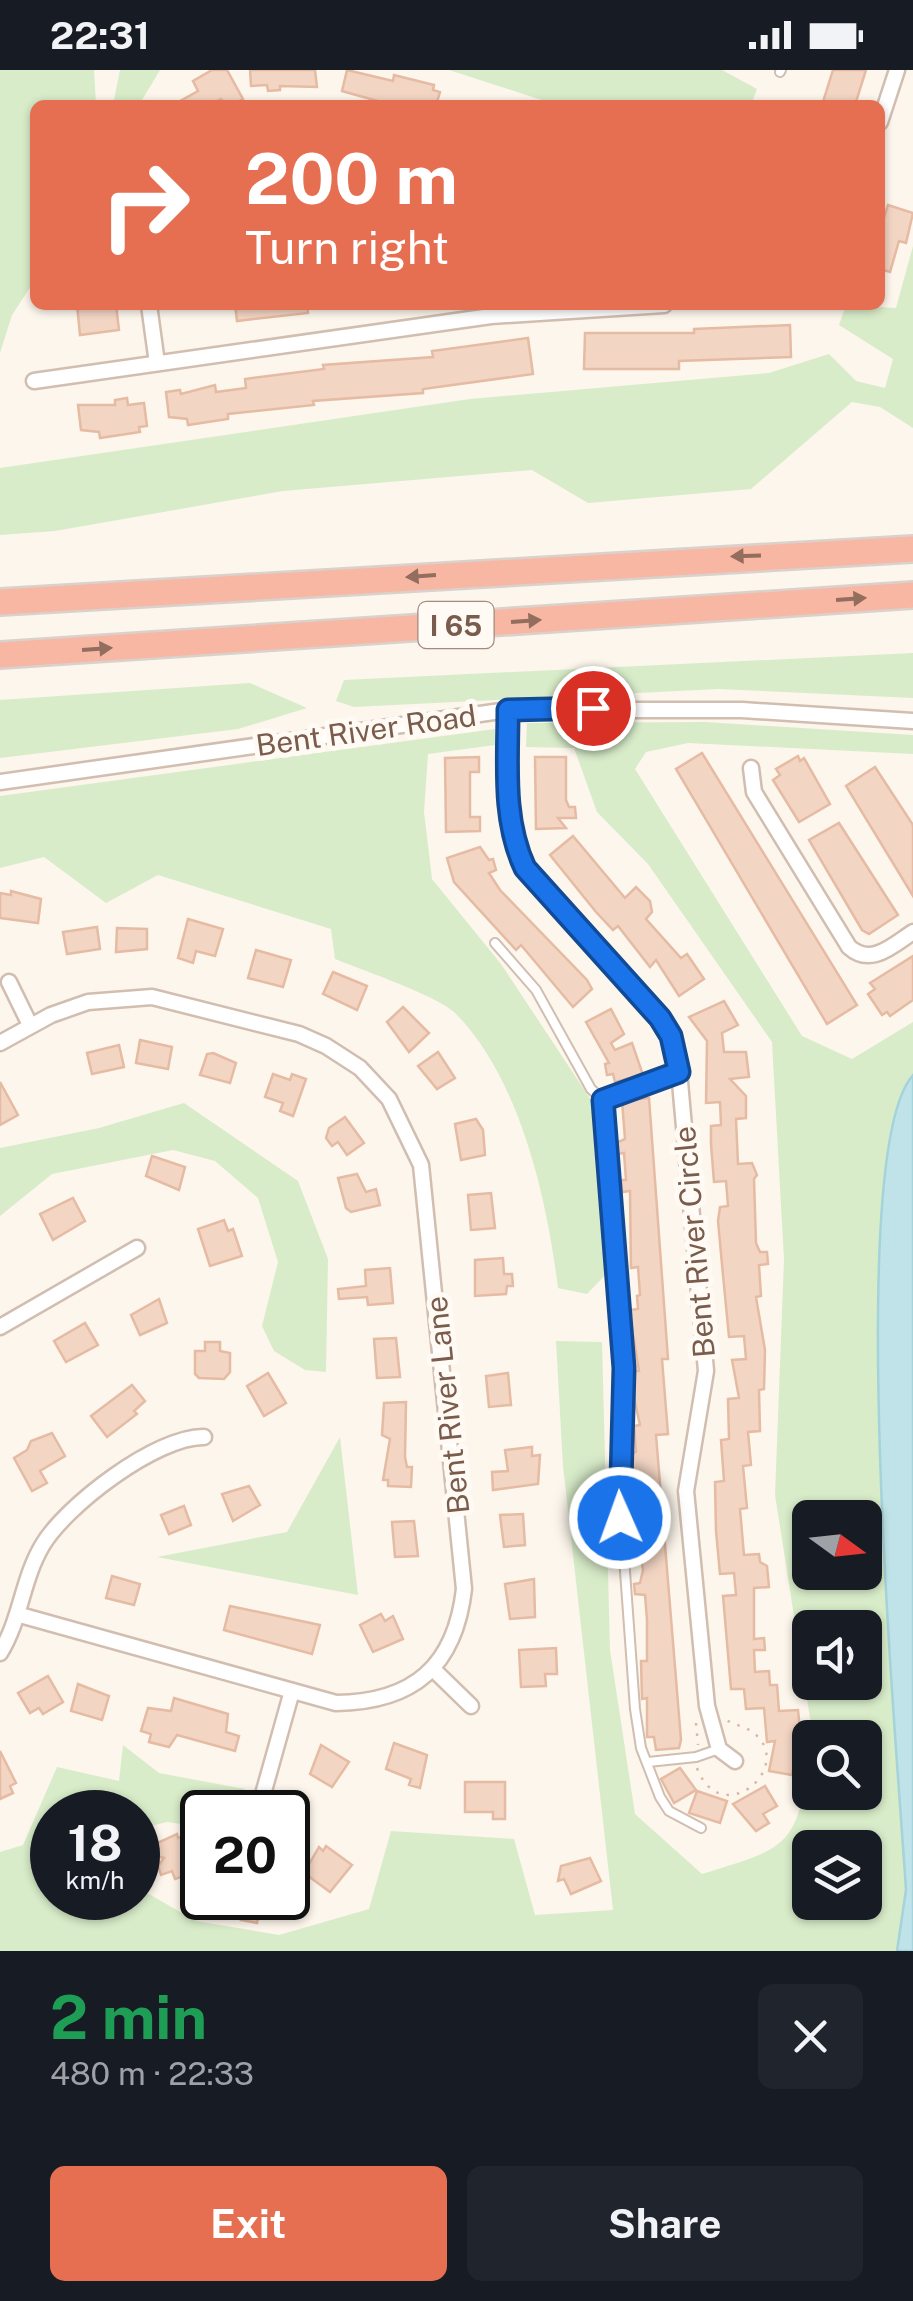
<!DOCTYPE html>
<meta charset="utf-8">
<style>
body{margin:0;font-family:"Public Sans",sans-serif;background:#20242c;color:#f1f3f6;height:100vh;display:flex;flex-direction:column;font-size:38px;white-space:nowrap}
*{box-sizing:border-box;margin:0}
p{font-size:32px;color:#9ea1a6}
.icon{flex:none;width:55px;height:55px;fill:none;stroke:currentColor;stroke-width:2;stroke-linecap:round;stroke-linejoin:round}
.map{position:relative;height:1881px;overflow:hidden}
.sheet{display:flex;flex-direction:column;background:#171b24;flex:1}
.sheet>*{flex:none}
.hud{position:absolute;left:30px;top:30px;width:855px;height:210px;border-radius:15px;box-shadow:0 2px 8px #0004;background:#e76f51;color:#fff;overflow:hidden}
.needle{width:65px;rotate:105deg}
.controls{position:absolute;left:792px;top:1430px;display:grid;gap:20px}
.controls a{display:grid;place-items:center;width:90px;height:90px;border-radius:15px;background:#171b24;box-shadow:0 2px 8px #0004;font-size:50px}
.speed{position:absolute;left:30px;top:1720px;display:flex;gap:20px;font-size:50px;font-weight:700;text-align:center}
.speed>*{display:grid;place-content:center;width:130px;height:130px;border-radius:50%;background:#171b24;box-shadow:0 2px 8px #0004;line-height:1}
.speed small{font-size:25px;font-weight:400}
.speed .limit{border:5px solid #111;border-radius:15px;background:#fff;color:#111}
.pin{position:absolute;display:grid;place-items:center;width:85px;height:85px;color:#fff;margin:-42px;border:5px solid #fff;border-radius:50%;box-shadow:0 2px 10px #0007}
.me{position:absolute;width:110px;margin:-55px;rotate:358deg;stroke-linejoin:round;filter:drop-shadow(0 0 8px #0008)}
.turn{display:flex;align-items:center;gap:35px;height:210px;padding:0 50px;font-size:45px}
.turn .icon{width:130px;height:130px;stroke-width:2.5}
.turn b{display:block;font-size:70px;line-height:85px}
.round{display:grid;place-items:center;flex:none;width:105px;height:105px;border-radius:15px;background:#20242c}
.head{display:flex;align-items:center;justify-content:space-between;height:170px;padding:0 50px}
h1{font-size:60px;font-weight:700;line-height:75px;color:#1e9e55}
.button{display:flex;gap:20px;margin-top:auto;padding:20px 50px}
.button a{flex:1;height:115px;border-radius:15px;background:#e76f51;color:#fff;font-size:40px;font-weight:700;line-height:115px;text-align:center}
.button a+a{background:#20242c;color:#f1f3f6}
.status{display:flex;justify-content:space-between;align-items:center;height:70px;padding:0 50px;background:#171b24;direction:ltr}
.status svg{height:28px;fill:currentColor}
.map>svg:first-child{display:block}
</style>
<div class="status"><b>22:31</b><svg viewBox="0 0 49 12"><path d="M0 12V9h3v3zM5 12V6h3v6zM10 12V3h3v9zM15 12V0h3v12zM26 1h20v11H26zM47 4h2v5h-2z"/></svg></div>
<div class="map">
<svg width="913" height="1881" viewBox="0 0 913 1881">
<rect width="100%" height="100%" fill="#fdf6ec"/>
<g fill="#d8ecc9" fill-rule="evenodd">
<path d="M 0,0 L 94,0 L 96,35 L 35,35 L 35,210 L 12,245 L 0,283 Z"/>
<path d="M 120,0 L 160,0 L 139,35 L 113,35 Z"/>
<path d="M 449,0 L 722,0 L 757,19 L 751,35 L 557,35 Z"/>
<path d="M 913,176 L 913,358 L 880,337 L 852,332 L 751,419 L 588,433 L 532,400 L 283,421 L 55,461 L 0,465 L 0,398 L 470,329 L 769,303 L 829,284 L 856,311 L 885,318 L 893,289 L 839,255 L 846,235 L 896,238 Z"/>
<path d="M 913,583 L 913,628 L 718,619 L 354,637 L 336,631 L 344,610 Z"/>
<path d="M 250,613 L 307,638 L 238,659 L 0,688 L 0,630 Z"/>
<path d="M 705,652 L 913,665 L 913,684 L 688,673 L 646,682 L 635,699 L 802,966 L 852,989 L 913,952 L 913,1005 C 843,1082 898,1689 906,1820 L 897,1881 L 0,1881 L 0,1782 L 23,1775 L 57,1697 L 119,1711 L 123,1675 L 159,1703 L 245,1719 L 223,1742 L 202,1742 L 202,1757 L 167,1752 L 143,1758 L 140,1819 L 196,1851 L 279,1865 L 369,1839 L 391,1761 L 514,1769 L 535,1845 L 613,1840 L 563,1396 L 556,1271 L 602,1272 L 610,1580 L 635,1744 L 702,1804 C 786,1778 796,1779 810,1689 L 810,1722 L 865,1722 L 865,1668 L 813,1667 L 775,1425 L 784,1190 L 772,972 L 648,794 L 597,742 L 574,678 L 526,677 L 527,653 ZM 810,1448 L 865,1448 L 865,1502 L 810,1502 ZM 810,1558 L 865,1558 L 865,1612 L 810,1612 ZM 52,1742 L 138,1742 L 138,1828 L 52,1828 ZM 810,1778 L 865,1778 L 865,1832 L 810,1832 Z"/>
<path d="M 495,659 L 495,675 L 428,684 L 424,742 L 432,809 L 501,894 L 593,1033 L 606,1204 L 587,1224 L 558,1218 C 547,1129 520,1007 454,942 C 435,925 362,900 335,889 L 331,859 L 158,805 L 106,833 L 44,787 L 0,798 L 0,726 Z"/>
<path d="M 184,1033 L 298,1111 L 328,1189 L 326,1302 L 305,1300 L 274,1281 L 262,1256 L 278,1192 L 258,1128 L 215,1091 L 173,1080 L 52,1104 L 0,1146 L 0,1078 L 99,1058 Z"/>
<path d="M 340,1367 L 358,1525 L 157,1487 L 287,1462 Z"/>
</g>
<path fill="#bfe3e8" stroke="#a5d3da" stroke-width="2.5" d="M 913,1005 L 913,1881 L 897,1881 L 906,1820 C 898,1690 843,1082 913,1005 Z"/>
<g fill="#f3d5c3" stroke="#e6bba3" stroke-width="2.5">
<path d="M 212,0 L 227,0 L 243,29 L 232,35 L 225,35 L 221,29 L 210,35 L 173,35 L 198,21 L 193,11 Z"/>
<path d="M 250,0 L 315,0 L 317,17 L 280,16 L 280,20 L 268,21 L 267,15 L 251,16 Z"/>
<path d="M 347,0 L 393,11 L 394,5 L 434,15 L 433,20 L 440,22 L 436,35 L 392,35 L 342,21 Z"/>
<path d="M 833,0 L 866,0 L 855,35 L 822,35 Z"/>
<path d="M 888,135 L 913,143 L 906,173 L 899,171 L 890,202 L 880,199 L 880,160 Z"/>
<path d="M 77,235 L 116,235 L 119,260 L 80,265 Z"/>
<path d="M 235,235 L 307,235 L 308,243 L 237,251 Z"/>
<path d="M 790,255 L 791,287 L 679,291 L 679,299 L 584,299 L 585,263 L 694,263 L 694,259 Z"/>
<path d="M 528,268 L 533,304 L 423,319 L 423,323 L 313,331 L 314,335 L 228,344 L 228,349 L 188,355 L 187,349 L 169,347 L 166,322 L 180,320 L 181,324 L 215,315 L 216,322 L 246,318 L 245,309 L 324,299 L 323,295 L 433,287 L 432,281 Z"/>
<path d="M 127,328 L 128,335 L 144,333 L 147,356 L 139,357 L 140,362 L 100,368 L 99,362 L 81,360 L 78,335 L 115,335 L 115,330 Z"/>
<path d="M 702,683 L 857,935 L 827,954 L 676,699 Z"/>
<path d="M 798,686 L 800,691 L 804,688 L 830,734 L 799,752 L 773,710 L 780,705 L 776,699 Z"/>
<path d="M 479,687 L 479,702 L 470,702 L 470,747 L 480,747 L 480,761 L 446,762 L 445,688 Z"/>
<path d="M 535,687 L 566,687 L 566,730 L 569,737 L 575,737 L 576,748 L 558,748 L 566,758 L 536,759 Z"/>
<path d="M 875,697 L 913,755 L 913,826 L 846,716 Z"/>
<path d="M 839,753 L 898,845 L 869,864 L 862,860 L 809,770 Z"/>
<path d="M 573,766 L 625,828 L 636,817 L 650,831 L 652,842 L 646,849 L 681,888 L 687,884 L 704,909 L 679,926 L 656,890 L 650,897 L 618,856 L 613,860 L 596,842 L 550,785 Z"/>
<path d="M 480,777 L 489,790 L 493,789 L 496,800 L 489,803 L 500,820 L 587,910 L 592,919 L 573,937 L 521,875 L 516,880 L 454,812 L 447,788 Z"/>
<path d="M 11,821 L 41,829 L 38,853 L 0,848 L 0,823 L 11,825 Z"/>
<path d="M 188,849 L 223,859 L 215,886 L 196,881 L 193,893 L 178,888 Z"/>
<path d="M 97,857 L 100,879 L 67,884 L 63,862 Z"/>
<path d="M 117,858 L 147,859 L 147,879 L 116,882 Z"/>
<path d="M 256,880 L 291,890 L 283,917 L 248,908 Z"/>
<path d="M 913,886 L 913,930 L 890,946 L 887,942 L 882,945 L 868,924 L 875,919 L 870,913 Z"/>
<path d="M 333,902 L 367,916 L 357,940 L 323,924 Z"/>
<path d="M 724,931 L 738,955 L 722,963 L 724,982 L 746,982 L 749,1007 L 730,1009 L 746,1026 L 746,1048 L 736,1049 L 738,1094 L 752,1093 L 757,1105 L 754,1109 L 756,1173 L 760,1182 L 767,1182 L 768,1194 L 759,1195 L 761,1226 L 756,1227 L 765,1280 L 764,1319 L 759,1320 L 760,1361 L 748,1362 L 751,1395 L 743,1396 L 747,1438 L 740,1439 L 744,1485 L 759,1484 L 760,1492 L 767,1496 L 769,1517 L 754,1518 L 754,1569 L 764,1568 L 765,1580 L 754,1580 L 755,1602 L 769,1601 L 770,1615 L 777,1615 L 779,1641 L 798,1640 L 800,1659 L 795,1659 L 797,1681 L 792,1705 L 769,1701 L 775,1671 L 767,1672 L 764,1638 L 746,1639 L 744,1619 L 731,1619 L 723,1526 L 736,1525 L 734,1503 L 720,1504 L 716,1461 L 715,1412 L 724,1411 L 721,1370 L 729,1369 L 728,1329 L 739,1328 L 732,1290 L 746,1289 L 744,1266 L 729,1267 L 723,1205 L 718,1151 L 720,1137 L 728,1136 L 726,1111 L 714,1112 L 711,1074 L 711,1056 L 721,1055 L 720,1032 L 706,1033 L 707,971 L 689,947 Z"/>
<path d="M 403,937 L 429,963 L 409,982 L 387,952 Z"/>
<path d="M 611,939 L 624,964 L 611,973 L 615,980 L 632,973 L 643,1005 L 615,1012 L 613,1004 L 607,1005 L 605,994 L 609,993 L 586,952 Z"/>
<path d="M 140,970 L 172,977 L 168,999 L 136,993 Z"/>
<path d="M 119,975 L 124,997 L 92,1004 L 87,983 Z"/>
<path d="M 438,982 L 455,1008 L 437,1019 L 418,996 Z"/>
<path d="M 213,983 L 236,993 L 230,1013 L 200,1005 L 207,984 Z"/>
<path d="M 273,1004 L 290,1010 L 292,1004 L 306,1009 L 293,1046 L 280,1041 L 283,1033 L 265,1027 Z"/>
<path d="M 0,1012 L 18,1045 L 0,1055 Z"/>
<path d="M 649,1028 L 668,1289 L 662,1289 L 668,1364 L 656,1365 L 681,1670 L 679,1678 L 656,1680 L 654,1667 L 647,1667 L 647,1628 L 642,1629 L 641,1591 L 647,1591 L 647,1550 L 645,1525 L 635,1524 L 634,1514 L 640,1513 L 643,1500 L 639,1476 L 633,1476 L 632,1465 L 638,1464 L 631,1426 L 637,1424 L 635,1400 L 628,1395 L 627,1384 L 636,1382 L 634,1356 L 640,1355 L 631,1314 L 631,1301 L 639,1301 L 629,1240 L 638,1239 L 637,1226 L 640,1225 L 638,1197 L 631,1198 L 630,1121 L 622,1122 L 621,1110 L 626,1110 L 624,1083 L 617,1084 L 616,1073 L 625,1069 L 622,1031 Z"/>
<path d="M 345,1047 L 364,1073 L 347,1085 L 338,1072 L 332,1076 L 326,1068 L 329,1058 Z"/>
<path d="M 476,1049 L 483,1060 L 485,1085 L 461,1090 L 455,1054 Z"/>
<path d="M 152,1086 L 185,1097 L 179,1120 L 146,1106 Z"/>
<path d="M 357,1104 L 366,1122 L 376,1119 L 380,1135 L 351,1142 L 346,1138 L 338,1108 Z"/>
<path d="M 491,1123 L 495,1158 L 471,1160 L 468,1125 Z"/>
<path d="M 73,1128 L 85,1151 L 53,1170 L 40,1144 Z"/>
<path d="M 224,1150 L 228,1161 L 233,1159 L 242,1186 L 210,1196 L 198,1159 Z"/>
<path d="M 503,1188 L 504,1204 L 512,1204 L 513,1216 L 507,1216 L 506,1224 L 475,1226 L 475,1190 Z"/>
<path d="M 390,1198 L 393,1233 L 368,1235 L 367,1227 L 339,1229 L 338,1219 L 366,1216 L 365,1200 Z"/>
<path d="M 159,1229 L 167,1253 L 140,1265 L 131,1245 Z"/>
<path d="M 85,1253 L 98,1275 L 66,1292 L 54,1271 Z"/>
<path d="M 396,1268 L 400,1307 L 377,1308 L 374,1269 Z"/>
<path d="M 205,1272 L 220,1272 L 220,1281 L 230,1283 L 230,1302 L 224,1309 L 199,1308 L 195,1304 L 195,1281 L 205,1281 Z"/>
<path d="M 268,1303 L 286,1333 L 264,1346 L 247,1316 Z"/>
<path d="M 508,1303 L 511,1335 L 489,1337 L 486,1306 Z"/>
<path d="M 132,1315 L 145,1331 L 134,1341 L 137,1344 L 107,1367 L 91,1346 Z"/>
<path d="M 406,1332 L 405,1387 L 407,1397 L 412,1397 L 411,1417 L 388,1416 L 388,1410 L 383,1410 L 390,1369 L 382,1365 L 384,1333 Z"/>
<path d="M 52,1363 L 65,1386 L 40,1401 L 47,1413 L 32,1421 L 14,1388 L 27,1380 L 31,1371 Z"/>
<path d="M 532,1377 L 532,1386 L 540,1385 L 538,1414 L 493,1420 L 492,1402 L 508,1401 L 505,1380 Z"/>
<path d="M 249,1416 L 260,1435 L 233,1451 L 222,1424 Z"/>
<path d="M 184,1436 L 191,1455 L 169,1464 L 161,1445 Z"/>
<path d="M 523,1444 L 525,1475 L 504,1477 L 500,1445 Z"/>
<path d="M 414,1451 L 418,1486 L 395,1487 L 392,1452 Z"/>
<path d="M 112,1506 L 140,1514 L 134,1535 L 106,1528 Z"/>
<path d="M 534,1509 L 535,1547 L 510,1549 L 505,1514 Z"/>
<path d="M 230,1536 L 320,1555 L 312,1584 L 224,1560 Z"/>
<path d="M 381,1544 L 385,1551 L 393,1546 L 403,1569 L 373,1582 L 360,1555 Z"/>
<path d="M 556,1578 L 557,1604 L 545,1604 L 546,1616 L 521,1617 L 519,1580 Z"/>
<path d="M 48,1606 L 63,1632 L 43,1644 L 39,1638 L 30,1643 L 18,1623 Z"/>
<path d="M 78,1614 L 109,1626 L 102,1650 L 71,1641 Z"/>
<path d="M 174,1628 L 228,1644 L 226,1662 L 239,1666 L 235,1681 L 177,1665 L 169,1677 L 149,1672 L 151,1664 L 141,1661 L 148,1638 L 171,1641 Z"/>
<path d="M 394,1673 L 427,1685 L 420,1718 L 409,1715 L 411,1709 L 386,1699 Z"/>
<path d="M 321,1675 L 349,1692 L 332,1717 L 310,1704 Z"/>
<path d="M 0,1681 L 16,1713 L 10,1716 L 13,1723 L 0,1729 Z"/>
<path d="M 680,1698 L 696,1720 L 674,1733 L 661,1709 Z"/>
<path d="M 465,1712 L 505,1712 L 505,1749 L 493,1749 L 493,1742 L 465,1742 Z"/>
<path d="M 765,1716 L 777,1736 L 763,1744 L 769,1753 L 756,1761 L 733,1734 Z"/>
<path d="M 697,1721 L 727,1731 L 720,1753 L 689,1743 Z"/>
<path d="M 177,1764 L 178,1768 L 185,1765 L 197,1802 L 175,1809 L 172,1801 L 161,1805 L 158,1796 L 164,1788 L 154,1785 L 151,1776 Z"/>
<path d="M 326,1776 L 352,1795 L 330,1822 L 304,1803 L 319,1777 L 323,1781 Z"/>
<path d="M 590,1788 L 601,1811 L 571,1824 L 564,1809 L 558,1811 L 561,1796 Z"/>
<path d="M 230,1828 L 284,1828 L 269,1838 L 267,1845 L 259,1843 L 257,1853 L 241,1850 L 243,1842 L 228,1838 Z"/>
</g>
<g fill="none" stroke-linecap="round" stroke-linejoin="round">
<g stroke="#d1beb0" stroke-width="12">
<g id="service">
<path d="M 780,2 L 781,0"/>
<path d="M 495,873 L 536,920 L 591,1019 L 603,1030 L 624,1298 L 618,1405 L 635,1639 L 641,1678 L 660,1727 L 669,1741 L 701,1758"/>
<path d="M 603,1030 L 679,1001"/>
<path d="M 648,1692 L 696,1687 L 719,1679"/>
</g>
</g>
<g stroke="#d1beb0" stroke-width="19">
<g id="minor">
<path d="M 880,52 L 897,0"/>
<path d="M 149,235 L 157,293"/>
<path d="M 34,311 L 491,246 L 664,235"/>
<path d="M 508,640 L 510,755 L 525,799 L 661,948 L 671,966 L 679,1001 L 706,1301 L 686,1421 L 707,1636 L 719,1679 L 735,1691"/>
<path d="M 751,698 L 754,722 L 849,877 C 871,897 893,875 913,862"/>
<path d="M 0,712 L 508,640 L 742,640 L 913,651"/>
<path d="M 9,912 L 30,955"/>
<path d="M 0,973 L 51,945 L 88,932 L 152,927 L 299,964 L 326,976 L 360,998 L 389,1029 L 421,1095 L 464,1519 C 455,1596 414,1632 336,1633 L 20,1545"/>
<path d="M 0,1257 L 137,1178"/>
<path d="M 0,1583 C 21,1549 22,1510 42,1476 C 65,1436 157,1366 204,1367"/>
<path d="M 434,1600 L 471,1636"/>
<path d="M 258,1742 L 292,1621"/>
</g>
</g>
<g stroke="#dad1cd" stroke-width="30">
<g id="motorway">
<path d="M 0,532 L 913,479"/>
<path d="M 0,585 L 913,525"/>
</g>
</g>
<g stroke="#d9b8a5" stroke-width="2.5" stroke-dasharray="2.5 8" stroke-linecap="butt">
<path d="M 696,1653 L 698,1675"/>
<path d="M 697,1698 C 721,1761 795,1698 755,1664 C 747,1657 735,1655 726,1650"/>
</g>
<use href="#service" stroke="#fff" stroke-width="8"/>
<use href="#minor" stroke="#fff" stroke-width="14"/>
<use href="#motorway" stroke="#f7b7a3" stroke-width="25"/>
</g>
<defs><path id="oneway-solid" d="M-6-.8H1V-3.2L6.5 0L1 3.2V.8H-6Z" transform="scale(2.5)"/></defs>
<g fill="#936e5e">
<use href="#oneway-solid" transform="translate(746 486) rotate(178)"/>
<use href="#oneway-solid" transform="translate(421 506) rotate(176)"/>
<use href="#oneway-solid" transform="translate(851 529) rotate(-4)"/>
<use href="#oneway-solid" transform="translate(526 551) rotate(-4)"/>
<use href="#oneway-solid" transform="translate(97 579) rotate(-4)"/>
</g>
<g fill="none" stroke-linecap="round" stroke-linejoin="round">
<g stroke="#114b97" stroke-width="25">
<path id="route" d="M 593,638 L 508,640 C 508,693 502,749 525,798 L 660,948 L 671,966 L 679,1002 L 603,1030 L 624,1298 L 620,1448"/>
</g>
<use href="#route" stroke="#1a73e8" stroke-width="18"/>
</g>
<g text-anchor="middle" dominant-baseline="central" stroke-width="10" stroke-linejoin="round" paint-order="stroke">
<rect fill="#fffaf3" stroke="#a28b7f" stroke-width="2.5" x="418.5" y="532" width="75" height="46" rx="8"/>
<g font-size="28" font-weight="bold" fill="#7a5c4d">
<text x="456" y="555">I 65</text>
</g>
<g font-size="30" fill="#7a5c4d" stroke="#fffaf3">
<text transform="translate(366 660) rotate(-8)">Bent River Road</text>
<text transform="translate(694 1172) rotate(-95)">Bent River Circle</text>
<text transform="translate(447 1335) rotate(-96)">Bent River Lane</text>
</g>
</g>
</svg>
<div class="controls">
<a><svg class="needle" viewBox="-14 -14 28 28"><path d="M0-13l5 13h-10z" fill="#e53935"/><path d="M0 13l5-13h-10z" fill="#9ea1a6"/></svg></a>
<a><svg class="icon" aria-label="sound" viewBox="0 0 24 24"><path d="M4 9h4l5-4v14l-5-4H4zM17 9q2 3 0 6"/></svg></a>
<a><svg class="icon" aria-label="search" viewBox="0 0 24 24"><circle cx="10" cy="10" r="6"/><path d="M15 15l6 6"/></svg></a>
<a><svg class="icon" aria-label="layers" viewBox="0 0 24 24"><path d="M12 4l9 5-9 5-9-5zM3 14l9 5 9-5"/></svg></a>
</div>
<div class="speed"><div>18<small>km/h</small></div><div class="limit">20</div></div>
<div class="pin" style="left:593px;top:638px;background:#d93025"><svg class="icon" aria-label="arrive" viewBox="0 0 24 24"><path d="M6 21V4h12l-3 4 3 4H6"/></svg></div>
<svg class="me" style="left:620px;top:1448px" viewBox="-20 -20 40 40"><circle r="17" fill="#1a73e8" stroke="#fff" stroke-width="3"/><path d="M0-11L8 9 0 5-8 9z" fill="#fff"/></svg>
<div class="hud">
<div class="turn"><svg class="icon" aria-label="right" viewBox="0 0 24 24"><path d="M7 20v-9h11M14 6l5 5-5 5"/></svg><div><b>200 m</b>Turn right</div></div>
</div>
</div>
<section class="sheet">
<div class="head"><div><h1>2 min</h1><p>480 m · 22:33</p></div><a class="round"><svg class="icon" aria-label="close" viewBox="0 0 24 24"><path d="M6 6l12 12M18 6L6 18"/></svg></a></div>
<div class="button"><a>Exit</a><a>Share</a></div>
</section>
